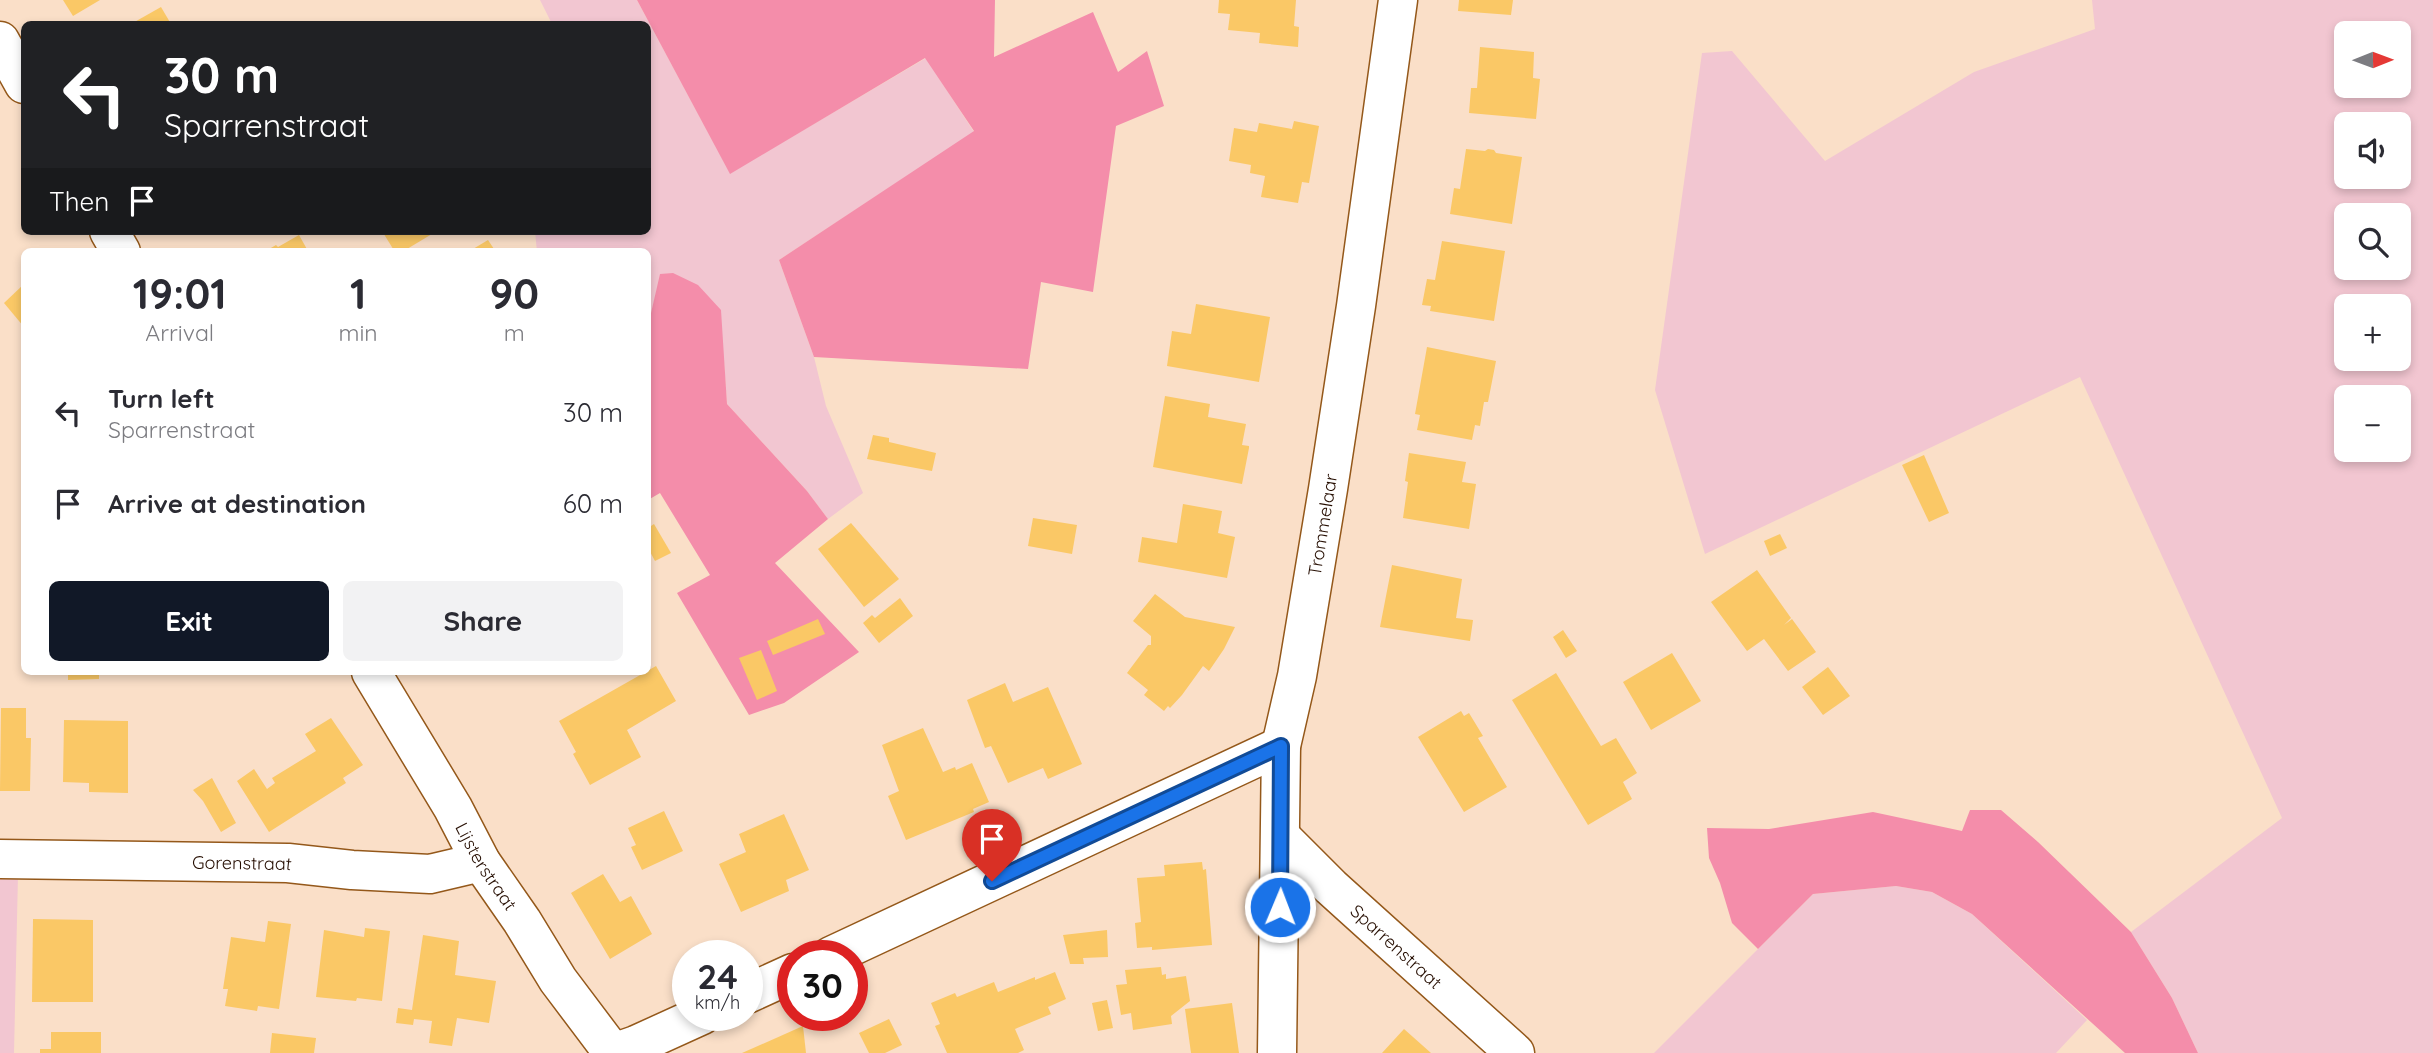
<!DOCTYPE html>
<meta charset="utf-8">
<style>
body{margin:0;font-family:Quicksand,sans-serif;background:#f2f2f3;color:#2b2b33;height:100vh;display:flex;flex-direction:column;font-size:26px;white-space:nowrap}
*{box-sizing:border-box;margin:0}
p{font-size:23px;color:#7c7c81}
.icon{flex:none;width:38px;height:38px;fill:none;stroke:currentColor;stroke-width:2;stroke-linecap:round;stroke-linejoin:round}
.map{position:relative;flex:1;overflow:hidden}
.drawer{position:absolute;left:21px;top:248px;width:630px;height:427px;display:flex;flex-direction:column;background:#fff;border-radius:10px;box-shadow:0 4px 10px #0003}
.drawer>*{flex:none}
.guide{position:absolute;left:21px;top:21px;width:630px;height:214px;border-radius:10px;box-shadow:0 4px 10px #0003;background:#202124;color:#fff;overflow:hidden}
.needle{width:46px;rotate:89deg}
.fabs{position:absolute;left:2334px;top:21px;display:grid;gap:14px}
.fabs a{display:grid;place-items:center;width:77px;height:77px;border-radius:10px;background:#fff;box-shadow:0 4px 10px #0003;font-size:35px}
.speed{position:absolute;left:672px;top:940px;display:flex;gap:14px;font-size:35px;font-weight:700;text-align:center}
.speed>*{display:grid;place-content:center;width:91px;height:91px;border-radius:50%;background:#fff;box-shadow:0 4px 10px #0003;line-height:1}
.speed small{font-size:18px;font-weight:400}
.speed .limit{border:10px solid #d22;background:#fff;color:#111}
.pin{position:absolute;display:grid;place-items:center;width:60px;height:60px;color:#fff;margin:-72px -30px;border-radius:50% 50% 50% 0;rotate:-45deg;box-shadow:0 0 7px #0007}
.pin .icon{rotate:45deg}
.me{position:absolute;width:77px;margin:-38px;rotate:1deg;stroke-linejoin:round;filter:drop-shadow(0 0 5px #0008)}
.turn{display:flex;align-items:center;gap:24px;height:147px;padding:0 28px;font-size:32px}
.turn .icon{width:91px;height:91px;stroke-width:2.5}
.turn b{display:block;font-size:49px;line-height:60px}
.then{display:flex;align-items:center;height:66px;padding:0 28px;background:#0003;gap:14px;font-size:26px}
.eta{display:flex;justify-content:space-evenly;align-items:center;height:119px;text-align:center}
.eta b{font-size:42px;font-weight:800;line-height:49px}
.action{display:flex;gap:14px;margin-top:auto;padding:14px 28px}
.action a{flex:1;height:80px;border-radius:10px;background:#111827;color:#fff;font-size:28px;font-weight:800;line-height:80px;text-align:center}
.action a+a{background:#f2f2f3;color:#2b2b33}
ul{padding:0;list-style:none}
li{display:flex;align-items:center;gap:21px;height:91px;padding:0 28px}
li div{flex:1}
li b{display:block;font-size:26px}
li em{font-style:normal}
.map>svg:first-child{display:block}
</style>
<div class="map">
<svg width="2433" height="1053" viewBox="0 0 2433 1053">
<rect width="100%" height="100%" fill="#fadfc8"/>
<g fill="#f2c6d1" fill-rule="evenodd">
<path d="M 540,0 L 637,0 L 730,173 L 926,58 L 974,132 L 779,260 L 814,357 L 826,406 L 863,493 L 828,519 L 807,491 L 727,404 L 724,362 L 661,274 L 648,326 L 648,252 L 537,252 L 535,231 L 648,231 L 648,24 L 552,24 Z"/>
<path d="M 2092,0 L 2433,0 L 2433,1053 L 2198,1053 L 2172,998 L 2131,932 L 2282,818 L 2080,377 L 1705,554 L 1655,390 L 1702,53 L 1732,51 L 1825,161 L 1974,72 L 2095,29 ZM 2347,33 L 2399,33 L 2399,86 L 2347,86 ZM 2347,124 L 2399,124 L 2399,177 L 2347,177 ZM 2347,215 L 2399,215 L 2399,268 L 2347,268 ZM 2347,306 L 2399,306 L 2399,359 L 2347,359 ZM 2347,397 L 2399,397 L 2399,450 L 2347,450 Z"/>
<path d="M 0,875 L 18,875 L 14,1053 L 0,1053 Z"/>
<path d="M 1896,886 L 1932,892 L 1972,914 L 2087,1020 L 2056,1053 L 1654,1053 L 1813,894 Z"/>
</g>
<g fill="#f48daa">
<path d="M 637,0 L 995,0 L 994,57 L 1093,12 L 1118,72 L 1147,51 L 1164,106 L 1116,126 L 1093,292 L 1041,282 L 1028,369 L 814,357 L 779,260 L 974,131 L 925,58 L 730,174 Z"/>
<path d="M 673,273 L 698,285 L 721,310 L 727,404 L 807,491 L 828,519 L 775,563 L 859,652 L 784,703 L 749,715 L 677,593 L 710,575 L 660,493 L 648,500 L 648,326 L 660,274 Z"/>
<path d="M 1970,810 L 2001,810 L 2038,842 L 2131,932 L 2172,998 L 2198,1053 L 2125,1053 L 1972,914 L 1932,892 L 1896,886 L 1813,894 L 1758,949 L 1732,923 L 1720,883 L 1709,858 L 1707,828 L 1769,829 L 1873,812 L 1962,831 Z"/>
</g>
<g fill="#fac866">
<path d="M 63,0 L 100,0 L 73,16 Z"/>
<path d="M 1219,0 L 1296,0 L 1294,26 L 1299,27 L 1298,47 L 1259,43 L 1260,33 L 1228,30 L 1230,14 L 1218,13 Z"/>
<path d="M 1459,0 L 1513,0 L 1511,15 L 1458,11 Z"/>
<path d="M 161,7 L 171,24 L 131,24 Z"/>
<path d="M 1480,47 L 1534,52 L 1533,78 L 1540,79 L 1536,119 L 1469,113 L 1471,88 L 1477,88 Z"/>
<path d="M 1294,121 L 1319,126 L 1309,183 L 1302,182 L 1298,203 L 1261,197 L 1265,176 L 1250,173 L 1251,165 L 1229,161 L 1234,128 L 1257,132 L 1259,123 L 1292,129 Z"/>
<path d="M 1466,149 L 1485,151 L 1488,149 L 1494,150 L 1496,153 L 1522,157 L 1512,224 L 1450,214 L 1454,188 L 1460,189 Z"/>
<path d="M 382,231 L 437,231 L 402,252 L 395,252 Z"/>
<path d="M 299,235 L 308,251 L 312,248 L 314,252 L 264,252 L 276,245 L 278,247 Z"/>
<path d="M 488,240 L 496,252 L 468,252 Z"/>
<path d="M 1442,241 L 1505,251 L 1494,321 L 1430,311 L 1431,306 L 1422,305 L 1427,279 L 1435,280 Z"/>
<path d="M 24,284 L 24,327 L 4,303 Z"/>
<path d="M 1196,304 L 1270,317 L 1259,382 L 1167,366 L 1172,331 L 1191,334 Z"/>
<path d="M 1427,347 L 1496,361 L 1488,402 L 1484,402 L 1480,426 L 1475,425 L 1472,440 L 1417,430 L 1420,415 L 1415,414 Z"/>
<path d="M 1165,396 L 1210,404 L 1208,417 L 1246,424 L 1242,445 L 1249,446 L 1249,448 L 1242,484 L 1153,467 Z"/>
<path d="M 873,435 L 889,438 L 889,442 L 936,453 L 932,471 L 867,459 Z"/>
<path d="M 1409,453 L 1466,462 L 1462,482 L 1476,484 L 1469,529 L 1403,518 L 1408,482 L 1405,481 Z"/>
<path d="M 1924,455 L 1949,513 L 1929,522 L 1902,465 Z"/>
<path d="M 1183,504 L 1222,511 L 1218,533 L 1235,537 L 1227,578 L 1138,562 L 1142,537 L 1177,543 Z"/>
<path d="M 1033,518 L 1077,525 L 1072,554 L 1028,546 Z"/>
<path d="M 851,523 L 899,579 L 864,607 L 818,549 Z"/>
<path d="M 654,524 L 671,553 L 655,561 L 648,548 L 648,528 Z"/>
<path d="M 1780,534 L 1787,548 L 1770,556 L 1764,541 Z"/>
<path d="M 1392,565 L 1462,579 L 1456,618 L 1473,620 L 1470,641 L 1380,627 Z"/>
<path d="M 1757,570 L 1791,618 L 1784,625 L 1792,619 L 1816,652 L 1788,671 L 1764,639 L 1747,651 L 1711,602 Z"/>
<path d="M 1155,594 L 1185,617 L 1235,627 L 1224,649 L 1209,671 L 1203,666 L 1182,695 L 1170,708 L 1168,706 L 1164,711 L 1144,695 L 1148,690 L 1127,673 L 1148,645 L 1151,645 L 1151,636 L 1133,621 Z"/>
<path d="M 900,598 L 913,616 L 879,643 L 863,623 L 872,615 L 875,618 Z"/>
<path d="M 818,619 L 825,634 L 773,655 L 767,641 Z"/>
<path d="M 1563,630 L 1577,651 L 1566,658 L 1553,637 Z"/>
<path d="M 761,650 L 777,691 L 757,700 L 739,658 Z"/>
<path d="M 1672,653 L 1701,701 L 1651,730 L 1623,682 Z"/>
<path d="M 656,666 L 676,701 L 627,730 L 641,757 L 590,785 L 573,754 L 576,752 L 559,721 Z"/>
<path d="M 1828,667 L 1850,696 L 1823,715 L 1802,687 Z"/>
<path d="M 68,672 L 99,672 L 99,679 L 68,680 Z"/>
<path d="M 1556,673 L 1601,746 L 1616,738 L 1637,773 L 1623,782 L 1632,799 L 1588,825 L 1512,700 Z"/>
<path d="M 1005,683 L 1013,702 L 1048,687 L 1082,764 L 1048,779 L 1043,768 L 1008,783 L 991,746 L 985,748 L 967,700 Z"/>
<path d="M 1,708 L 26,708 L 26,738 L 31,738 L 30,791 L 0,791 Z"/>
<path d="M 1461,711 L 1464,716 L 1469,713 L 1483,736 L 1478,738 L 1507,787 L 1464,812 L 1418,737 Z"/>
<path d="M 331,718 L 363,765 L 343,778 L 346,783 L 269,832 L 237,781 L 254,769 L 267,789 L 275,783 L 272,778 L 316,751 L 305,734 Z"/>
<path d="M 64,720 L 128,721 L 128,793 L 89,792 L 89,783 L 63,782 Z"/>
<path d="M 923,728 L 943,772 L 955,767 L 956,770 L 972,763 L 989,802 L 973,809 L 974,812 L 906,840 L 888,796 L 899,791 L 882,745 Z"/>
<path d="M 212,778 L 236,823 L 221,832 L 203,801 L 193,790 Z"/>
<path d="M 664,811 L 683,851 L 642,870 L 631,847 L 636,845 L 628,828 Z"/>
<path d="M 784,814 L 809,870 L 786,880 L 789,891 L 741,912 L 719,864 L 746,852 L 739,834 Z"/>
<path d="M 1202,862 L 1203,870 L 1206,869 L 1212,945 L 1152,950 L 1152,947 L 1137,948 L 1135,923 L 1141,922 L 1137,878 L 1165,876 L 1164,865 Z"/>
<path d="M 603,874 L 620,902 L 631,896 L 652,934 L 610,959 L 571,893 Z"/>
<path d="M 33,919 L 93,920 L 93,1002 L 32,1002 Z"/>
<path d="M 268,921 L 291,924 L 279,1009 L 258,1006 L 257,1011 L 225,1006 L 228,989 L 223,989 L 231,937 L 265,942 Z"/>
<path d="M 365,928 L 390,931 L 382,1001 L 357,998 L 356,1001 L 316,997 L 324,930 L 364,937 Z"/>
<path d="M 1107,930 L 1108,957 L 1083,958 L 1084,964 L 1070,964 L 1063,935 Z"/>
<path d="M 423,935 L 459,941 L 455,975 L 496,981 L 489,1023 L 457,1018 L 452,1046 L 429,1043 L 432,1021 L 414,1019 L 413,1025 L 396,1023 L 398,1008 L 412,1010 Z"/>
<path d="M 1161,967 L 1162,975 L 1166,974 L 1166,979 L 1186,976 L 1190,1001 L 1171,1016 L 1172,1024 L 1133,1030 L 1131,1013 L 1121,1015 L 1116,985 L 1127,984 L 1125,970 Z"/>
<path d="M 1055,972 L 1066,999 L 1048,1007 L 1051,1014 L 1015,1029 L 1024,1050 L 1018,1053 L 947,1053 L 935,1026 L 940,1024 L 931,1003 L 955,993 L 957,997 L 994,982 L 998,992 L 1035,977 L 1035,980 Z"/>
<path d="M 1107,1000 L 1113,1028 L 1098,1031 L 1092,1003 Z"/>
<path d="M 1232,1003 L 1239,1053 L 1191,1053 L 1185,1009 Z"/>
<path d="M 889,1019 L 902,1045 L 885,1053 L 869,1053 L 859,1033 Z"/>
<path d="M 803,1026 L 806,1053 L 742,1053 Z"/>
<path d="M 1404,1029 L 1431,1053 L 1382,1053 Z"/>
<path d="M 51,1032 L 101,1032 L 101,1053 L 40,1053 L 40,1049 L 51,1049 Z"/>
<path d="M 272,1033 L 316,1038 L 314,1053 L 270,1053 Z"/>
</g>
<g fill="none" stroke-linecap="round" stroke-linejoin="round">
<g stroke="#94581a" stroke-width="41">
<g id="street">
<path d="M 0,41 L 24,84"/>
<path d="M 109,231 L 121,252"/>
<path id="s1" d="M 371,672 L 453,808 L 481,862 L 522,921 L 558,980 L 613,1053"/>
<path id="s2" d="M 1281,837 L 1331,887 L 1515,1053"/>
<path id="s3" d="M 0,859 L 288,863 L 352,870 L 430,874 L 481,862"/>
<path d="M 831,956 L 1281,746"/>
<path d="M 747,994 L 793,973"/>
<path d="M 613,1053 L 636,1045 L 702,1015"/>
<path id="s4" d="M 1277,1053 L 1281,746 L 1297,676 L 1328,489 L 1356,306 L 1398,0"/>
</g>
</g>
<use href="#street" stroke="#fff" stroke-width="38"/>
</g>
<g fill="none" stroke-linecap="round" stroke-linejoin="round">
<g stroke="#114b97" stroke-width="18">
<path id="route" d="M 992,881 L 1281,746 L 1280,907"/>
</g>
<use href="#route" stroke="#1a73e8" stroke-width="12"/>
</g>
<g text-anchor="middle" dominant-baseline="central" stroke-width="5" stroke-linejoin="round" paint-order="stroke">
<g font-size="18" fill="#250d00" stroke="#fadfc8">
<text stroke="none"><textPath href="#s4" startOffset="532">Trommelaar</textPath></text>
<text stroke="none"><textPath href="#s3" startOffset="242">Gorenstraat</textPath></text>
<text stroke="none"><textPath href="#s1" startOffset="226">Lijsterstraat</textPath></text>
<text stroke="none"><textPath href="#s2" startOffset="159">Sparrenstraat</textPath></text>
</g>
</g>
</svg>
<div class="fabs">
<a><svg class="needle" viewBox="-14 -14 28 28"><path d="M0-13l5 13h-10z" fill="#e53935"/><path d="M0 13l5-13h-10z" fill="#7c7c81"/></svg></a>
<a><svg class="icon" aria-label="sound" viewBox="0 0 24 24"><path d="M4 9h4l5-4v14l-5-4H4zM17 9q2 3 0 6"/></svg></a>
<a><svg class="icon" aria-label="search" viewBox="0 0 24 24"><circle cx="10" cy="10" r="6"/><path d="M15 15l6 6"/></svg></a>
<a>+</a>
<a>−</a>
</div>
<div class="speed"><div>24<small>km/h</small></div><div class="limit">30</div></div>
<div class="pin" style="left:992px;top:881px;background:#d93025"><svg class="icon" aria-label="arrive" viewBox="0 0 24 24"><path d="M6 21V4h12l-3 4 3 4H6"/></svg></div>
<svg class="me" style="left:1280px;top:907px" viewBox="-20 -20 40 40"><circle r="17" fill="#1a73e8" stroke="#fff" stroke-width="3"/><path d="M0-11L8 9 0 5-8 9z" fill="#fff"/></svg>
<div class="guide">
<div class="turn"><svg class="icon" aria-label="left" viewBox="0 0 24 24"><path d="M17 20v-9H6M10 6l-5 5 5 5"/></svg><div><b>30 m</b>Sparrenstraat</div></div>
<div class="then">Then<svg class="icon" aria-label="arrive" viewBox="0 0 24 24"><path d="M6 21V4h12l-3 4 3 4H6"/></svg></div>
</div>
<section class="drawer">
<div class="eta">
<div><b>19:01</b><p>Arrival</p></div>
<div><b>1</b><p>min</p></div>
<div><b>90</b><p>m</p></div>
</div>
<ul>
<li><svg class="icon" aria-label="left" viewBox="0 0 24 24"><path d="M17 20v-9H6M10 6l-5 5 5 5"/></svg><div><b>Turn left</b><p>Sparrenstraat</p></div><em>30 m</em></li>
<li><svg class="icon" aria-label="arrive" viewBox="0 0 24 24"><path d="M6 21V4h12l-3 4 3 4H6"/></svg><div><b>Arrive at destination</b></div><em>60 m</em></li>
</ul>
<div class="action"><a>Exit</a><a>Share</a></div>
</section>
</div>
